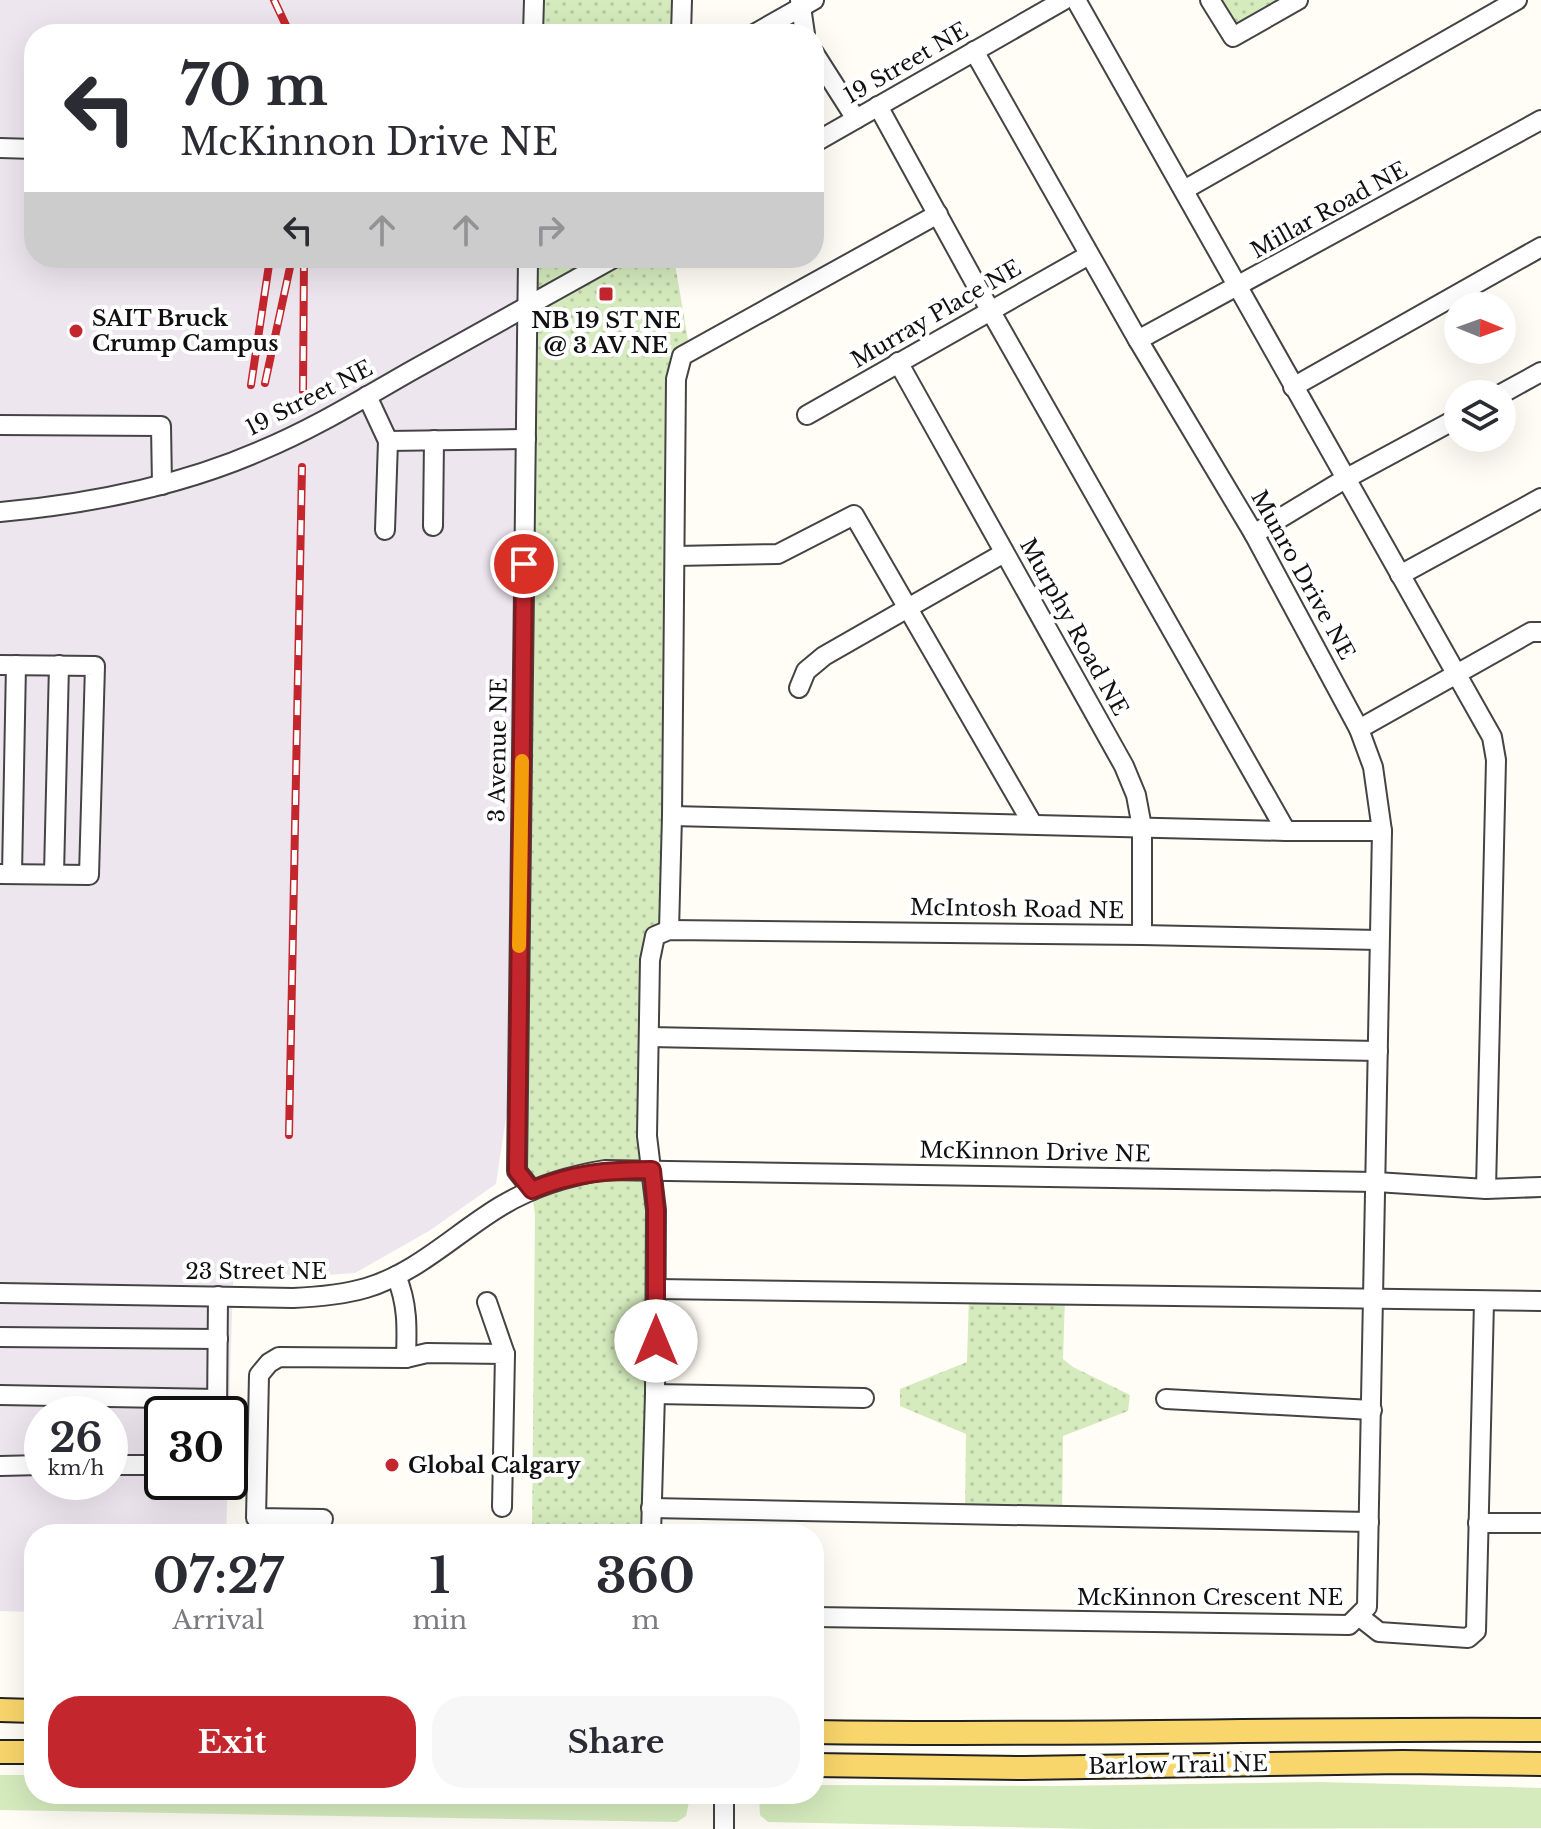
<!DOCTYPE html>
<style>
body{margin:0;font-family:"Libre Baskerville",serif;background:#f7f7f7;color:#2b2b33;height:100vh;display:flex;flex-direction:column;font-size:30px;white-space:nowrap}
*{box-sizing:border-box;margin:0}
p{font-size:26px;color:#7c7c81}
.icon{flex:none;width:44px;height:44px;fill:none;stroke:currentColor;stroke-width:2;stroke-linecap:round;stroke-linejoin:round}
.map{position:relative;flex:1;overflow:hidden}
.drawer{position:absolute;left:24px;top:1524px;width:800px;height:280px;display:flex;flex-direction:column;background:#fff;border-radius:32px;box-shadow:0 8px 32px #0002}
.drawer>*{flex:none}
.hud{position:absolute;left:24px;top:24px;width:800px;height:244px;border-radius:32px;box-shadow:0 8px 32px #0002;background:#fff;color:#2b2b33;overflow:hidden}
.needle{width:52px;rotate:91deg}
.tools{position:absolute;left:1444px;top:292px;display:grid;gap:16px}
.tools a{display:grid;place-items:center;width:72px;height:72px;border-radius:50%;background:#fff;box-shadow:0 8px 32px #0002;font-size:40px}
.speed{position:absolute;left:24px;top:1396px;display:flex;gap:16px;font-size:40px;font-weight:700;text-align:center}
.speed>*{display:grid;place-content:center;width:104px;height:104px;border-radius:50%;background:#fff;box-shadow:0 8px 32px #0002;line-height:1}
.speed small{font-size:20px;font-weight:400}
.speed .limit{border:4px solid #111;border-radius:12px;background:#fff;color:#111}
.pin{position:absolute;display:grid;place-items:center;width:68px;height:68px;color:#fff;margin:-34px;border:4px solid #fff;border-radius:50%;box-shadow:0 2px 8px #0007}
.me{position:absolute;width:88px;margin:-44px;rotate:0deg;stroke-linejoin:round;filter:drop-shadow(0 0 6px #0008)}
.turn{display:flex;align-items:center;gap:28px;height:168px;padding:0 24px;font-size:36px}
.turn .icon{width:104px;height:104px;stroke-width:2.5}
.turn b{display:block;font-size:56px;line-height:68px}
.lanes{display:flex;align-items:center;height:76px;padding:0 24px;background:#0003;justify-content:center;gap:40px;direction:ltr}
.lanes .off{opacity:.35}
.eta{display:flex;justify-content:space-evenly;align-items:center;height:136px;text-align:center}
.eta b{font-size:48px;font-weight:700;line-height:56px}
.cta{display:flex;gap:16px;margin-top:auto;padding:16px 24px}
.cta a{flex:1;height:92px;border-radius:32px;background:#c4262e;color:#fff;font-size:32px;font-weight:700;line-height:92px;text-align:center}
.cta a+a{background:#f7f7f7;color:#2b2b33}
.map>svg:first-child{display:block}
</style>
<div class="map">
<svg width="1541" height="1829" viewBox="0 0 1541 1829">
<defs>
<pattern id="park-dots" width="8" height="8" patternUnits="userSpaceOnUse" patternTransform="scale(2)"><rect width="8" height="8" fill="#d5ebbd"/><path d="M2 2h.1M6 6h.1" fill="none" stroke="#b6c8a1" stroke-width="1.8" stroke-linecap="round"/></pattern>
</defs>
<rect width="100%" height="100%" fill="#fffdf5"/>
<path fill="#eee6ef" fill-rule="evenodd" d="M 0,0 L 537,0 L 536,34 L 34,34 L 34,258 L 528,258 L 518,1038 L 496,1184 L 429,1231 L 355,1273 L 233,1282 L 229,1414 L 162,1414 L 162,1482 L 228,1482 L 226,1534 L 34,1534 L 34,1612 L 0,1611 ZM 42,1414 L 110,1414 L 110,1482 L 42,1482 Z"/>
<g fill="#d5ebbd">
<path d="M 0,1775 L 34,1775 L 34,1794 L 690,1794 L 690,1797 L 686,1816 L 677,1822 L 0,1810 Z"/>
<path d="M 1319,1782 L 1541,1788 L 1541,1828 L 1095,1829 L 768,1822 L 760,1815 L 759,1794 L 814,1794 L 814,1785 L 1055,1786 Z"/>
</g>
<g fill="url(#park-dots)">
<path d="M 537,0 L 682,0 L 681,34 L 536,34 Z"/>
<path d="M 1210,0 L 1298,0 L 1233,37 Z"/>
<path d="M 528,258 L 674,258 L 690,352 L 682,356 L 669,930 L 655,936 L 651,1534 L 532,1534 L 535,1215 L 532,1190 L 517,1171 Z"/>
<path d="M 969,1294 L 1065,1296 L 1063,1359 L 1073,1367 L 1130,1395 L 1128,1411 L 1063,1436 L 1062,1515 L 965,1513 L 966,1434 L 900,1406 L 900,1389 L 967,1362 Z"/>
</g>
<g fill="none" stroke-linecap="round" stroke-linejoin="round">
<g stroke="#444" stroke-width="22">
<g id="minor">
<path d="M 800,0 L 805,34"/>
<path d="M 1076,0 L 1492,737 L 1496,760 L 1486,1189"/>
<path d="M 1210,0 L 1233,37 L 1298,0"/>
<path d="M 533,34 L 534,0"/>
<path d="M 681,34 L 682,0"/>
<path d="M 754,34 L 814,0"/>
<path d="M 814,53 L 856,119"/>
<path d="M 878,106 L 990,310 L 1286,831"/>
<path d="M 814,143 L 1064,0"/>
<path d="M 0,148 L 34,149"/>
<path d="M 1184,190 L 1517,0"/>
<path d="M 528,258 L 517,1171 L 532,1190"/>
<path d="M 1138,340 L 1541,120"/>
<path d="M 898,362 L 1124,766 L 1136,795 L 1142,827 L 1142,935"/>
<path d="M 1293,387 L 1541,247"/>
<path d="M 1501,394 L 1541,372"/>
<path d="M 367,396 L 388,441 L 385,530"/>
<path d="M 807,415 L 1089,255"/>
<path d="M 0,425 L 161,426 L 162,485"/>
<path d="M 388,441 L 526,439"/>
<path d="M 0,512 C 89,504 177,487 260,451 C 313,429 362,399 411,371 C 479,333 546,296 614,258"/>
<path d="M 433,526 L 434,440"/>
<path d="M 1254,534 L 1345,479 L 1458,418"/>
<path d="M 675,556 L 778,554 L 854,515 L 1032,823"/>
<path d="M 1400,575 L 1541,498"/>
<path d="M 0,665 L 95,666 L 89,875 L 0,874"/>
<path d="M 799,688 L 806,671 L 824,656 L 1004,553"/>
<path d="M 1359,729 L 1531,632 L 1541,632"/>
<path d="M 672,816 L 1286,831 L 1382,831"/>
<path d="M 12,874 L 16,665"/>
<path d="M 54,874 L 59,665"/>
<path d="M 669,930 L 672,816 L 676,379 L 682,356 L 938,214"/>
<path d="M 649,1037 L 1378,1051"/>
<path d="M 656,1289 L 1541,1301"/>
<path d="M 0,1293 L 293,1298 C 317,1297 342,1295 366,1288 C 417,1273 456,1233 501,1206 C 534,1186 568,1176 605,1170 L 1376,1182 L 1486,1189 L 1541,1187"/>
<path d="M 487,1302 L 505,1354"/>
<path d="M 0,1337 L 218,1339"/>
<path d="M 406,1358 L 427,1353 L 505,1354 L 502,1507"/>
<path d="M 655,1394 L 864,1398"/>
<path d="M 0,1395 L 217,1399"/>
<path d="M 1166,1399 L 1372,1410"/>
<path d="M 217,1414 L 218,1296"/>
<path d="M 110,1465 L 162,1465"/>
<path d="M 0,1466 L 42,1465"/>
<path d="M 651,1508 L 1369,1522"/>
<path d="M 323,1519 L 256,1518 L 259,1375 L 269,1363 L 279,1357 L 406,1358 C 407,1329 408,1303 396,1276"/>
<path d="M 1478,1523 L 1541,1523"/>
<path d="M 651,1534 L 655,1394 L 656,1210 L 647,1136 L 650,960 L 655,936 L 669,930 L 1142,935 L 1379,940"/>
<path d="M 814,1617 L 1349,1625 L 1367,1607 L 1382,831 L 1373,767 L 1359,729 L 1254,534 L 1138,340 L 974,51"/>
<path d="M 1360,1617 L 1379,1632 L 1468,1638 L 1476,1631 L 1484,1302"/>
<path d="M 724,1829 L 724,1794"/>
</g>
</g>
<g stroke="#222" stroke-width="26">
<g id="major">
<path d="M 0,1710 L 34,1711"/>
<path d="M 814,1732 C 1056,1736 1299,1728 1541,1730"/>
<path d="M 0,1752 L 34,1752"/>
<path d="M 814,1765 L 1024,1768 L 1403,1762 L 1541,1764"/>
</g>
</g>
<use href="#minor" stroke="#fff" stroke-width="18"/>
<use href="#major" stroke="#f9d66b" stroke-width="22"/>
<g stroke="#c4262e" stroke-width="8">
<g id="rail">
<path d="M 274,0 L 290,34"/>
<path d="M 265,383 L 292,258"/>
<path d="M 251,385 L 270,258"/>
<path d="M 303,391 L 304,258"/>
<path d="M 289,1135 L 302,467"/>
</g>
</g>
<use href="#rail" stroke="#fff" stroke-width="5" stroke-dasharray="15" stroke-linecap="butt"/>
</g>
<g fill="none" stroke-linecap="round" stroke-linejoin="round">
<g stroke="#7f191e" stroke-width="20">
<path id="route" d="M 524,564 L 517,1171 L 532,1190 C 572,1173 609,1170 652,1170 L 656,1210 L 656,1341"/>
</g>
<use href="#route" stroke="#c4262e" stroke-width="14"/>
<path stroke="#f59e0b" stroke-width="14" d="M 519,946 L 522,761"/>
</g>
<g fill="#c4262e" stroke="#fff" stroke-width="3">
<rect x="598" y="286" width="16" height="16" rx="4"/>
<circle cx="76" cy="331" r="8"/>
<circle cx="392" cy="1465" r="8"/>
</g>
<g text-anchor="middle" dominant-baseline="central" stroke-width="8" stroke-linejoin="round" paint-order="stroke">
<g font-size="22" fill="#111" stroke="#fff">
<text transform="translate(906 63) rotate(-30)">19 Street NE</text>
<text transform="translate(1329 210) rotate(-29)">Millar Road NE</text>
<text transform="translate(936 314) rotate(-30)">Murray Place NE</text>
<text transform="translate(309 398) rotate(-27)">19 Street NE</text>
<text transform="translate(1303 575) rotate(61)">Munro Drive NE</text>
<text transform="translate(1074 627) rotate(61)">Murphy Road NE</text>
<text transform="translate(498 750) rotate(-89)">3 Avenue NE</text>
<text transform="translate(1017 909) rotate(1)">McIntosh Road NE</text>
<text transform="translate(1035 1152) rotate(1)">McKinnon Drive NE</text>
<text x="256" y="1271">23 Street NE</text>
<text x="1210" y="1597">McKinnon Crescent NE</text>
<text transform="translate(1178 1765) rotate(-1)">Barlow Trail NE</text>
</g>
<g font-size="22" font-weight="bold" fill="#111" stroke="#fff" text-anchor="start">
<text x="92" y="318">SAIT Bruck<tspan x="92" dy="25">Crump Campus</tspan></text>
<text x="606" y="320" text-anchor="middle">NB 19 ST NE<tspan x="606" dy="25">@ 3 AV NE</tspan></text>
<text x="408" y="1465">Global Calgary</text>
</g>
</g>
</svg>
<div class="tools">
<a><svg class="needle" viewBox="-14 -14 28 28"><path d="M0-13l5 13h-10z" fill="#e53935"/><path d="M0 13l5-13h-10z" fill="#7c7c81"/></svg></a>
<a><svg class="icon" aria-label="layers" viewBox="0 0 24 24"><path d="M12 4l9 5-9 5-9-5zM3 14l9 5 9-5"/></svg></a>
</div>
<div class="speed"><div>26<small>km/h</small></div><div class="limit">30</div></div>
<div class="pin" style="left:524px;top:564px;background:#d93025"><svg class="icon" aria-label="arrive" viewBox="0 0 24 24"><path d="M6 21V4h12l-3 4 3 4H6"/></svg></div>
<svg class="me" style="left:656px;top:1341px" viewBox="-20 -20 40 40"><circle r="19" fill="#fff"/><path d="M0-13L10 11 0 6-10 11z" fill="#c4262e"/></svg>
<div class="hud">
<div class="turn"><svg class="icon" aria-label="left" viewBox="0 0 24 24"><path d="M17 20v-9H6M10 6l-5 5 5 5"/></svg><div><b>70 m</b>McKinnon Drive NE</div></div>
<div class="lanes"><svg class="icon" aria-label="left" viewBox="0 0 24 24"><path d="M17 20v-9H6M10 6l-5 5 5 5"/></svg><svg class="icon off" aria-label="ahead" viewBox="0 0 24 24"><path d="M12 20V5M6 11l6-6 6 6"/></svg><svg class="icon off" aria-label="ahead" viewBox="0 0 24 24"><path d="M12 20V5M6 11l6-6 6 6"/></svg><svg class="icon off" aria-label="right" viewBox="0 0 24 24"><path d="M7 20v-9h11M14 6l5 5-5 5"/></svg></div>
</div>
<section class="drawer">
<div class="eta">
<div><b>07:27</b><p>Arrival</p></div>
<div><b>1</b><p>min</p></div>
<div><b>360</b><p>m</p></div>
</div>
<div class="cta"><a>Exit</a><a>Share</a></div>
</section>
</div>
